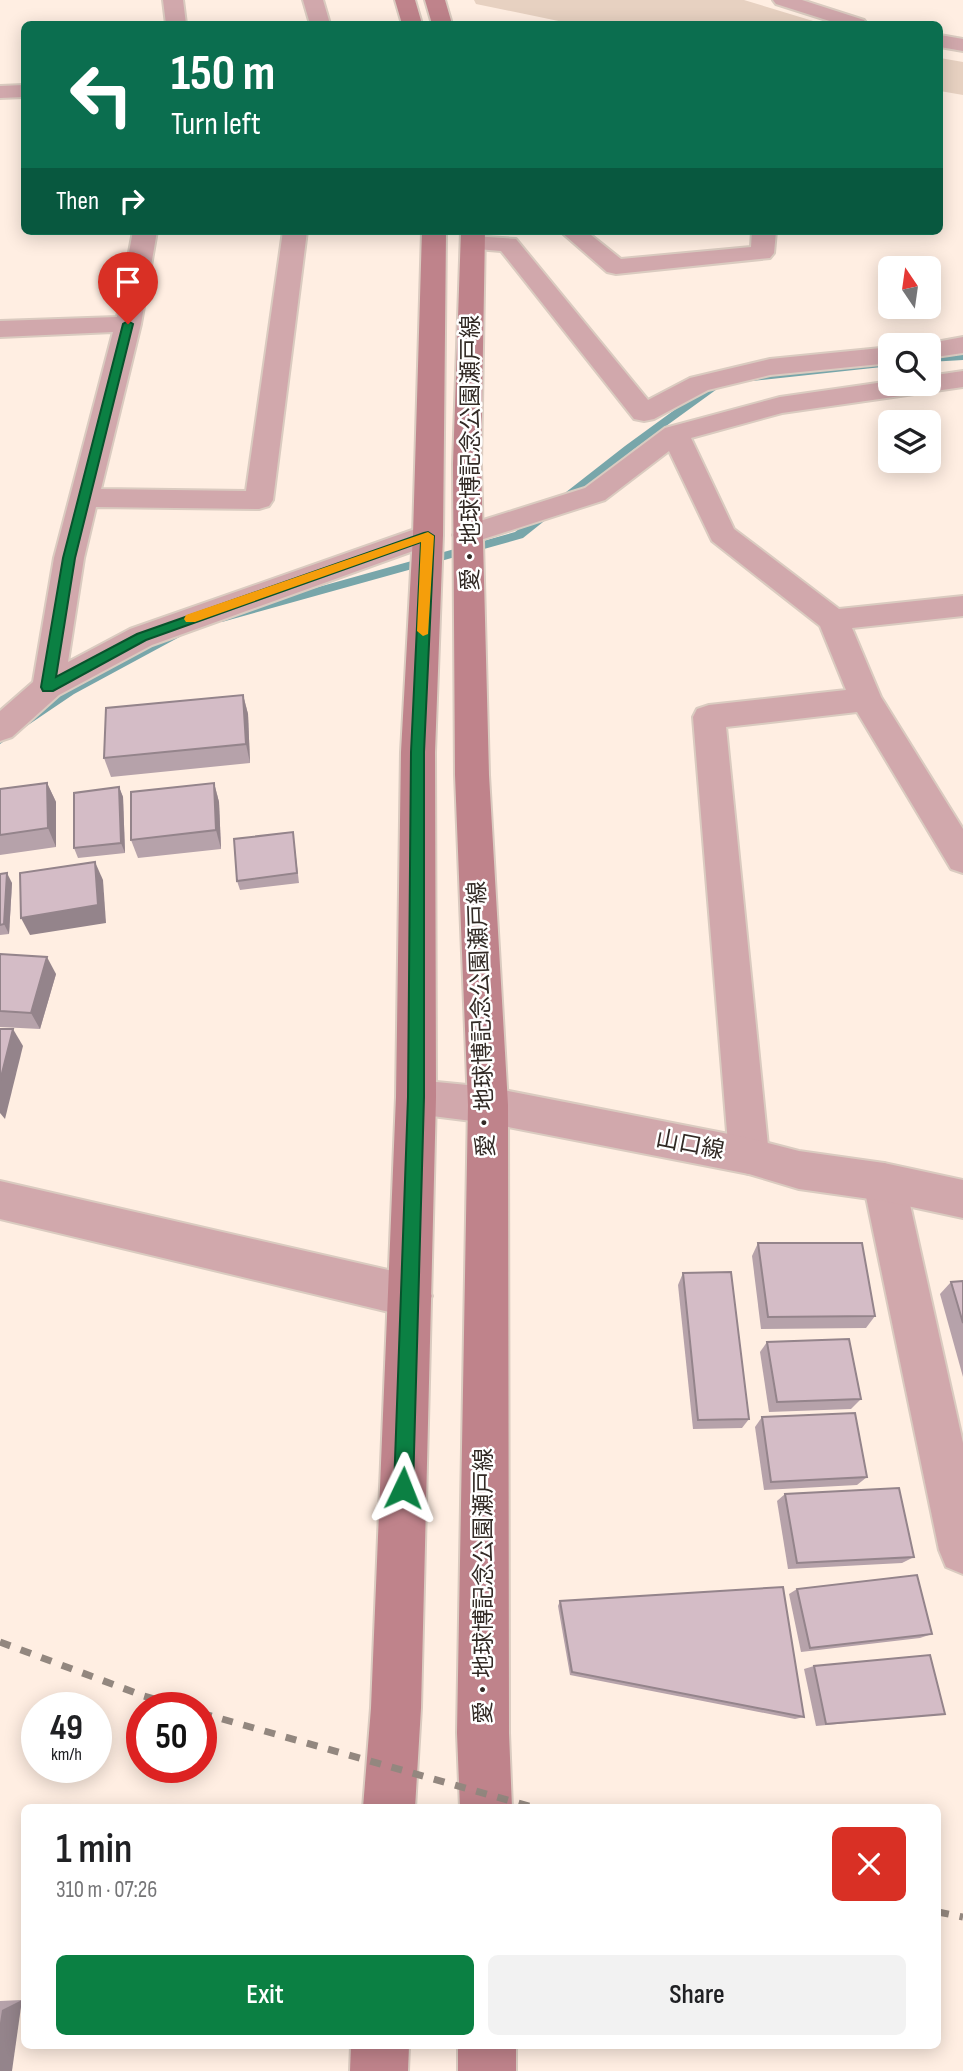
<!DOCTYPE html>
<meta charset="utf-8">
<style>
body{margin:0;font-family:"Sofia Sans Condensed","Noto Sans JP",sans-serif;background:#f2f2f2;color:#202124;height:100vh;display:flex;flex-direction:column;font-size:26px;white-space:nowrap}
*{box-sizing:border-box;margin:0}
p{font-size:23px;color:#757577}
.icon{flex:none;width:38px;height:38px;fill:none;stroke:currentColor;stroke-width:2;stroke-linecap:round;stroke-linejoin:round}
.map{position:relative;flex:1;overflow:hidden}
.sheet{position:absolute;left:21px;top:1804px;width:920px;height:245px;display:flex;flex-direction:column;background:#fff;border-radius:10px;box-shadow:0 4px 18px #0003}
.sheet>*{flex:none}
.hud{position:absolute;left:21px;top:21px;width:922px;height:214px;border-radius:10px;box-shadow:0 4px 18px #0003;background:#0b6e4f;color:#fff;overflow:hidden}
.needle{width:46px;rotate:347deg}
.buttons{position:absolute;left:878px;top:256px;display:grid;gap:14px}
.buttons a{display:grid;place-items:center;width:63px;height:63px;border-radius:10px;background:#fff;box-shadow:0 4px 18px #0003;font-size:35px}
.speed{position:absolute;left:21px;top:1692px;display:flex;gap:14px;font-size:35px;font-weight:700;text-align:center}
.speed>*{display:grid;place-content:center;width:91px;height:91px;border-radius:50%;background:#fff;box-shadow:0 4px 18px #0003;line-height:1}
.speed small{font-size:18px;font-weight:400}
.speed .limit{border:10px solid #d22;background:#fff;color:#111}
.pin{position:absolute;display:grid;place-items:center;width:60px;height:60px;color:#fff;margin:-72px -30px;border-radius:50% 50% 50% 0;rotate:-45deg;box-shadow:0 0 7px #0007}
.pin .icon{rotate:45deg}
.me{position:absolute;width:77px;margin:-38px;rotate:2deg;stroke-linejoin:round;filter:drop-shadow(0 0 5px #0008)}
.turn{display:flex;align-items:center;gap:24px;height:147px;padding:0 35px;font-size:32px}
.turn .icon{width:91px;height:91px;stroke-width:2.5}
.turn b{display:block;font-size:49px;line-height:60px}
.then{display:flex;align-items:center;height:66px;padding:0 35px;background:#0003;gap:14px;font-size:26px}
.round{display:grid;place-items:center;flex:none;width:74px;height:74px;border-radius:10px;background:#f2f2f2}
.headline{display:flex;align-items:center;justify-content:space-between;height:119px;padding:0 35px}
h1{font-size:42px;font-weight:600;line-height:52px}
.button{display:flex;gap:14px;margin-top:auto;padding:14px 35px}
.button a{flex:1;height:80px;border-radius:10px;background:#0b8043;color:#fff;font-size:28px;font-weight:600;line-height:80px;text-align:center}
.button a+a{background:#f2f2f2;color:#202124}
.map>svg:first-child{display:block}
</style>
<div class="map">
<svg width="963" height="2071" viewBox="0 0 963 2071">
<rect width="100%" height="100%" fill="#ffeee2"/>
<g fill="#e7d1c1">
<path d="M 474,0 L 744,0 L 823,24 L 573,24 L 476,4 Z"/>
<path d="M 940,58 L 963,62 L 963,95 L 940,91 Z"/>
</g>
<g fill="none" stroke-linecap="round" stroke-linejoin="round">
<g fill="#78a6aa" fill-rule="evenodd">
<path d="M 963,354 L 963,360 L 929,362 L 929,356 Z"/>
<path d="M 891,360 L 891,366 L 724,384 L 633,450 L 523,538 L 222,622 L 216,618 L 218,615 L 515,532 L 625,446 L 717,379 Z"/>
<path d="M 181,627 L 187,631 L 185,634 L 74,694 L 0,744 L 0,732 L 64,688 Z"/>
</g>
<g stroke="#dacbc0" stroke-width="4">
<g id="minor">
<path d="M 163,0 L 183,0 L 186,24 L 166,24 Z"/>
<path d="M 303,0 L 323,0 L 330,24 L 310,24 Z"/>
<path d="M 133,231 L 157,231 L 141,324 L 101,489 L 246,491 L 283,231 L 307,231 L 273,500 L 269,506 L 259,509 L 96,507 L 84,558 L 68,662 L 130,629 L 418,528 L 428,526 L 438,528 L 443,535 L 438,542 L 152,645 L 59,695 L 12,737 L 0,741 L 0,711 L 33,682 L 54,558 L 113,332 L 0,337 L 0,321 L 117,317 Z"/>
<path d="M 560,231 L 586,231 L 621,259 L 751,247 L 752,231 L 776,231 L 774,253 L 770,258 L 616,274 L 607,272 Z"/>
<path d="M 473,236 L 516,239 L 648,400 L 690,378 L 770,359 L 891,347 L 891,363 L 770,375 L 708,390 L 654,419 L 644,421 L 634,419 L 501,251 L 465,248 L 461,243 L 465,238 Z"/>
<path d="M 963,337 L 963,353 L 929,358 L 929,345 L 920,345 Z"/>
<path d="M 963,371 L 963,387 L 782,413 L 691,438 L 734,529 L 839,609 L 963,596 L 963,616 L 852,628 L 881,697 L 963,829 L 963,873 L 951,869 L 857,712 L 726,727 L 769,1156 L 763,1169 L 749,1174 L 735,1169 L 729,1156 L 693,717 L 697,709 L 709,705 L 846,690 L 820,626 L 712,541 L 669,451 L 605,500 L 468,544 L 458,542 L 453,535 L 458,528 L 585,488 L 665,428 L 780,397 L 891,381 L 929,383 L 929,376 Z"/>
<path d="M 884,1163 L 899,1169 L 905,1182 L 963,1443 L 963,1574 L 946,1567 L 939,1550 L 863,1182 L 869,1169 Z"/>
<path d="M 0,1181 L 410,1275 L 425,1281 L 432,1296 L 425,1311 L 410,1317 L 0,1219 Z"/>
</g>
</g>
<g stroke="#dacbc0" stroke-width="4">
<g id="tertiary">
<path d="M 773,0 L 802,0 L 864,20 L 867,24 L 839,24 L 776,4 Z"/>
<path d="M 940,35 L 963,39 L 963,51 L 940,47 Z"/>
<path d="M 24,85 L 24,97 L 0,98 L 0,86 Z"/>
<path d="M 416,1080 L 488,1087 L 749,1138 L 799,1151 L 884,1163 L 963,1180 L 963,1218 L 884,1201 L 799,1189 L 749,1174 L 488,1123 L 416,1114 L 402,1109 L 396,1097 L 402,1085 Z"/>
</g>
</g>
<g stroke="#dacbc0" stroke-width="4">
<g id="secondary">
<path d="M 395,0 L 415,0 L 422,24 L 402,24 Z"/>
<path d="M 425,0 L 445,0 L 452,24 L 432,24 Z"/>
<path d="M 422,231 L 446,231 L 443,535 L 435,752 L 436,1097 L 421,1708 L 415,1808 L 363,1808 L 371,1708 L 396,1097 L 401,752 L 413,535 Z"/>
<path d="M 461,231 L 485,231 L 481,464 L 489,775 L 508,1105 L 509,1733 L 512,1808 L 460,1808 L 457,1733 L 468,1105 L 455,775 L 453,464 Z"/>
<path d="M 351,2046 L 409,2046 L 408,2071 L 350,2071 Z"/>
<rect x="458" y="2046" width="58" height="25"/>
</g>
</g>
<use href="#minor" fill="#d1a8ac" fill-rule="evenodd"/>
<use href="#tertiary" fill="#d1a8ac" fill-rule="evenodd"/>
<use href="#secondary" fill="#bf838b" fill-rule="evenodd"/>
<g stroke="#93877f" stroke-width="7" stroke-dasharray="11 11" stroke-linecap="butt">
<path d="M 0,1642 L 144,1696 L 185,1708"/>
<path d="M 201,1713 L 536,1808"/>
<path d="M 938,1912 L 963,1917"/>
</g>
</g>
<g fill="#b6a2aa">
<path d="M 243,695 L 248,714 L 250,763 L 111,777 L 104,758 Z"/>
<path d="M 47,783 L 56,802 L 56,847 L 0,855 L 0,789 Z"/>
<path d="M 214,783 L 219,802 L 221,849 L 138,858 L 131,840 Z"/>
<path d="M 119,787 L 123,797 L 125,853 L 78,858 L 74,848 Z"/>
<path d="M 293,832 L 299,883 L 240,890 L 237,881 Z"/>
<path d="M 0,874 L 12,883 L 9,934 L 0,935 Z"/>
<path d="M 0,954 L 56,974 L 40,1029 L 0,1027 Z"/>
<path d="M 758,1243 L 875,1316 L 866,1328 L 761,1329 L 752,1256 Z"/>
<path d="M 683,1273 L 749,1419 L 742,1428 L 693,1429 L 678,1285 Z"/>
<path d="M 963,1281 L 963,1377 L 940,1294 L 951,1282 Z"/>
<path d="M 767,1342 L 861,1399 L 851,1409 L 769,1412 L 760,1352 Z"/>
<path d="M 762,1417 L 867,1477 L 857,1485 L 764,1490 L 755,1427 Z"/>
<path d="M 785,1494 L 914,1557 L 902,1563 L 788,1569 L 777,1501 Z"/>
<path d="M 797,1589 L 932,1634 L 920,1638 L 801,1652 L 789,1594 Z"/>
<path d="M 560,1601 L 804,1717 L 795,1719 L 570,1675 L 558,1606 Z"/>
<path d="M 814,1666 L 945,1714 L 816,1726 L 804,1669 Z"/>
<path d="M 22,2000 L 0,2071 L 0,2001 Z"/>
</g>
<g fill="#94848b">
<path d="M 243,695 L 248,714 L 250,763 L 246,744 Z"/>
<path d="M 47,783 L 56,802 L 56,847 L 48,828 Z"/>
<path d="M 214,783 L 219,802 L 221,849 L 216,830 Z"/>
<path d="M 119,787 L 123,797 L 125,853 L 121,843 Z"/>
<path d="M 95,862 L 103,880 L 106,923 L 30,935 L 21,918 Z"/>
<path d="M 7,873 L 12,883 L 9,934 L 4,924 Z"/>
<path d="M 47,957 L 56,974 L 40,1029 L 31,1013 Z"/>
<path d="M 13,1029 L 23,1046 L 5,1119 L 0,1113 L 0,1081 Z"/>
<path d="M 22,2000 L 12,2071 L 0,2071 L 0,2023 L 2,2010 Z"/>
</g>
<g fill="#d4bcc6" stroke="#94848b" stroke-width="2">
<path d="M 243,695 L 246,744 L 104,758 L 106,708 Z"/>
<path d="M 47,783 L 48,828 L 0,835 L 0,789 Z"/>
<path d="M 214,783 L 216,830 L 131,840 L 131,792 Z"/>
<path d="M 119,787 L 121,843 L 74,848 L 74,793 Z"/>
<path d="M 293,832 L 297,873 L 237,881 L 234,839 Z"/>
<path d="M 95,862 L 98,905 L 21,918 L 20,873 Z"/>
<path d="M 7,873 L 4,924 L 0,925 L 0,874 Z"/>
<path d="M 0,954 L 47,957 L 31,1013 L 0,1011 Z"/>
<path d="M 0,1029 L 13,1029 L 0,1081 Z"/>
<path d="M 758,1243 L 862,1243 L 875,1316 L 768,1317 Z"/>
<path d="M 731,1272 L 749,1419 L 698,1420 L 683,1273 Z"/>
<path d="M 963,1281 L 963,1323 L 951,1282 Z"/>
<path d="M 849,1339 L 861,1399 L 777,1402 L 767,1342 Z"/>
<path d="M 855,1413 L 867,1477 L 771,1482 L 762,1417 Z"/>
<path d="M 899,1488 L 914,1557 L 797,1563 L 785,1494 Z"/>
<path d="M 917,1575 L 932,1634 L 810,1648 L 797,1589 Z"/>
<path d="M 783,1587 L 804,1717 L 572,1672 L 560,1601 Z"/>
<path d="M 930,1655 L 945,1714 L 826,1724 L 814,1666 Z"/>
</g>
<path fill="#0b8043" stroke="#07532c" stroke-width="2" d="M 128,321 L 133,324 L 75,558 L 56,677 L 137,634 L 424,533 L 428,532 L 434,536 L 424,752 L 424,1097 L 413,1488 L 410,1495 L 403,1498 L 397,1495 L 394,1488 L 408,1097 L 411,752 L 421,542 L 146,640 L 53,691 L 43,691 L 41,687 L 63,558 L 123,324 Z"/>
<path fill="#f59e0b" d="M 428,532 L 434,536 L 428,634 L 423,636 L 417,631 L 421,542 L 195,622 L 186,622 L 184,619 L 186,615 Z"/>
<g text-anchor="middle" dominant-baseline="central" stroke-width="5" stroke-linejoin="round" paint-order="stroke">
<g font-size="23" fill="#322a25" stroke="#fff">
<text transform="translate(471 453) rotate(-90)">愛・地球博記念公園瀬戸線</text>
<text transform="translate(482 1019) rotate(-92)">愛・地球博記念公園瀬戸線</text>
<text transform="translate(690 1145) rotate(11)">山口線</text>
<text transform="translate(484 1586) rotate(-90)">愛・地球博記念公園瀬戸線</text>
</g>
</g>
</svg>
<div class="buttons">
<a><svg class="needle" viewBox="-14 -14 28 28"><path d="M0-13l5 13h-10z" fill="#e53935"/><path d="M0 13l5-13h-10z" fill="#757577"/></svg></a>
<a><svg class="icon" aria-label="search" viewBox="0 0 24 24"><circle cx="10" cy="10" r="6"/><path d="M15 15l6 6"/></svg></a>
<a><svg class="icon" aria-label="layers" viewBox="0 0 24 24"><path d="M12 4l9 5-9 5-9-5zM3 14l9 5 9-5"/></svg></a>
</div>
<div class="speed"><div>49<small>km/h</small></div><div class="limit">50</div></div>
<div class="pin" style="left:128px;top:324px;background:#d93025"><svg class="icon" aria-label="arrive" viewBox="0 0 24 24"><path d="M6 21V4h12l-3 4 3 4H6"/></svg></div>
<svg class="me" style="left:403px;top:1488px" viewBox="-20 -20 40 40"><path d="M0-17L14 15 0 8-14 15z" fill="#0b8043" stroke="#fff" stroke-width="4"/></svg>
<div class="hud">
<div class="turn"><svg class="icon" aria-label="left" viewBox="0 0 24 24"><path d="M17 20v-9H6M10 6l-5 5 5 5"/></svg><div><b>150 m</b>Turn left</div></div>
<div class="then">Then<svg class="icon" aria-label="right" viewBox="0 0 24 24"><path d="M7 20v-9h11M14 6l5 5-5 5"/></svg></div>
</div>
<section class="sheet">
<div class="headline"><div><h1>1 min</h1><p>310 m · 07:26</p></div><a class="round" style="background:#d93025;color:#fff"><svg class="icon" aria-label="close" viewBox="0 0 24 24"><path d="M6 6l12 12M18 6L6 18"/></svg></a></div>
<div class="button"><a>Exit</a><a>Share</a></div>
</section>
</div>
